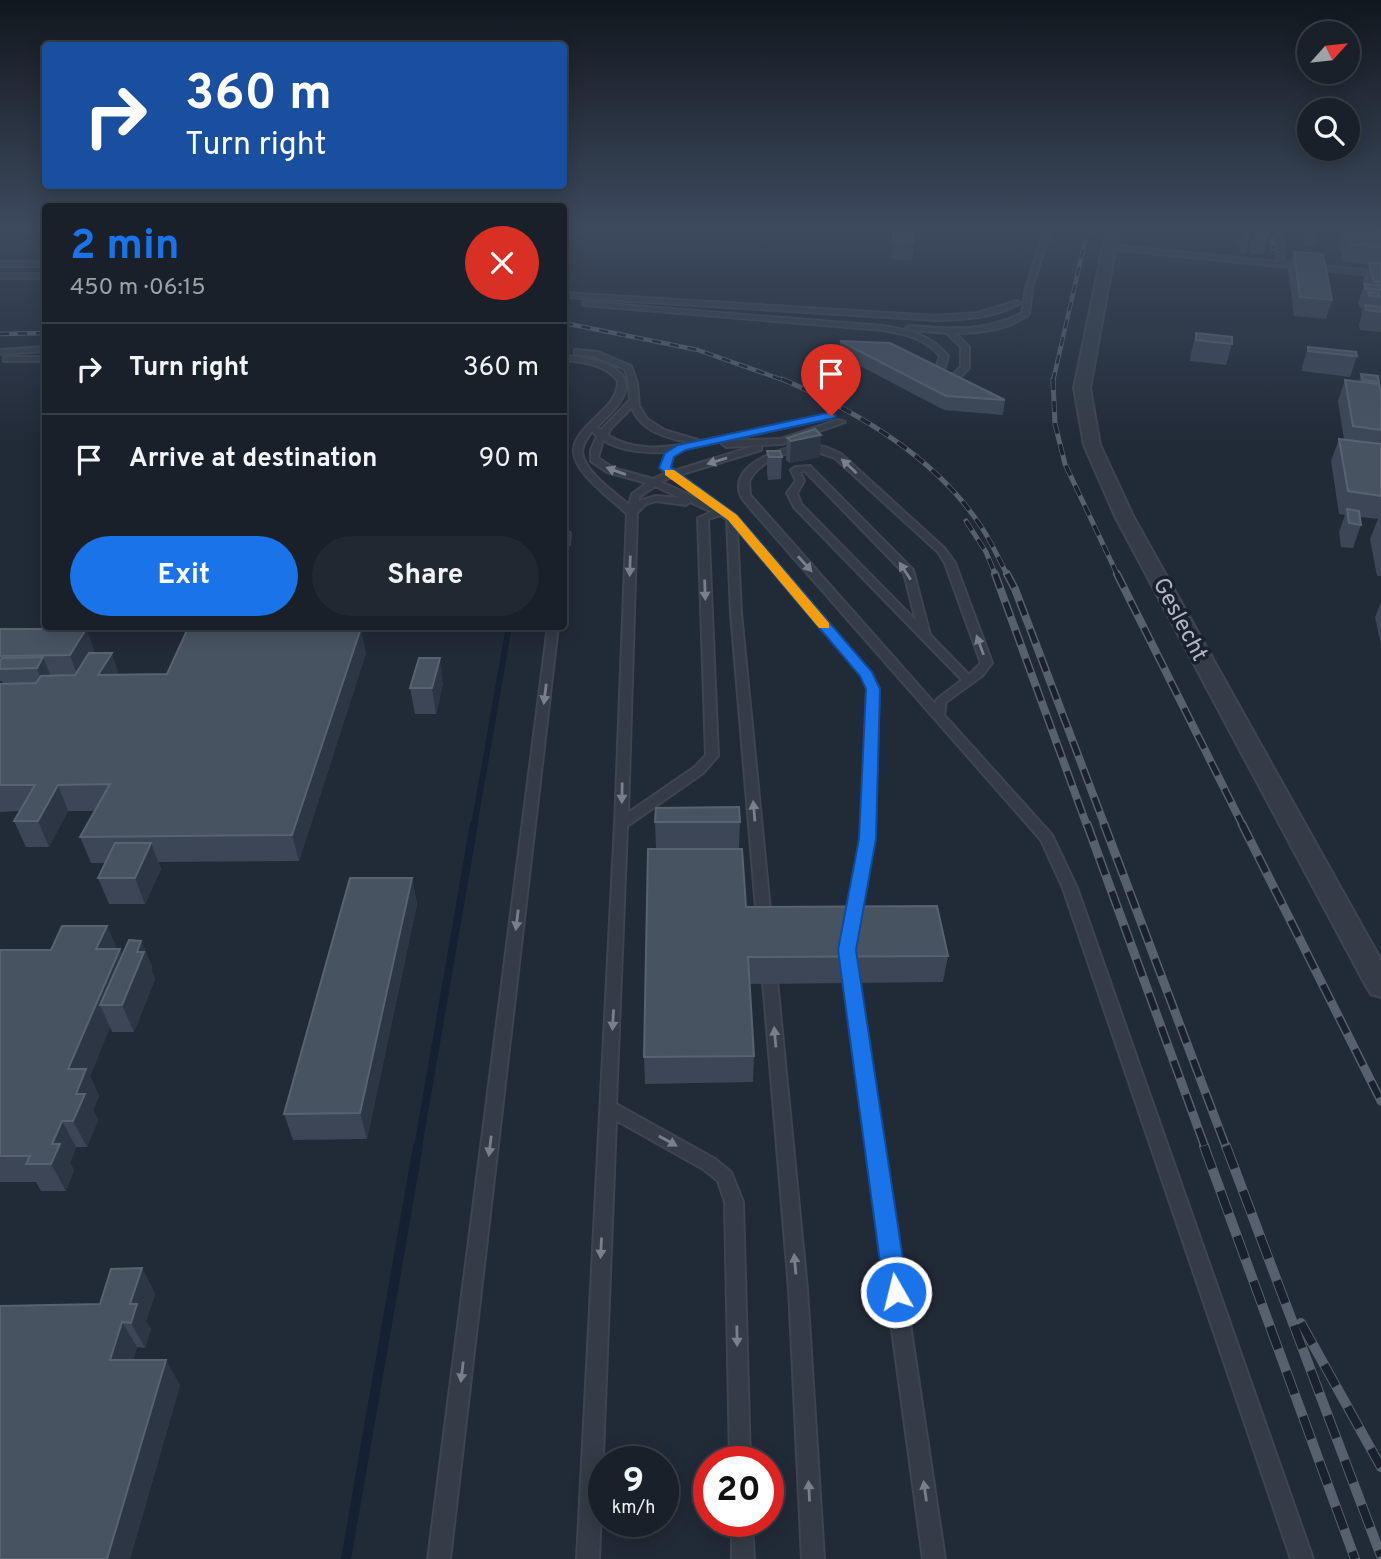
<!DOCTYPE html>
<meta charset="utf-8">
<style>
body{margin:0;font-family:Overpass,sans-serif;background:#222831;color:#f1f3f6;height:100vh;display:flex;flex-direction:column;font-size:26px;white-space:nowrap}
*{box-sizing:border-box;margin:0}
p{font-size:23px;color:#9fa3a8}
.icon{flex:none;width:38px;height:38px;fill:none;stroke:currentColor;stroke-width:2;stroke-linecap:round;stroke-linejoin:round}
.map{position:relative;flex:1;overflow:hidden}
.sheet{position:absolute;left:42px;top:203px;width:525px;height:427px;display:flex;flex-direction:column;background:#192029;border-radius:7px;box-shadow:0 4px 18px #0003,0 0 0 2px #373e46}
.sheet>*{flex:none}
.guide{position:absolute;left:42px;top:42px;width:525px;height:147px;border-radius:7px;box-shadow:0 4px 18px #0003,0 0 0 2px #373e46;background:#1a4fa0;color:#fff;overflow:hidden}
.needle{width:46px;rotate:63deg}
.tools{position:absolute;left:1297px;top:21px;display:grid;gap:14px}
.tools a{display:grid;place-items:center;width:63px;height:63px;border-radius:50%;background:#192029;box-shadow:0 4px 18px #0003,0 0 0 2px #373e46;font-size:35px}
.speed{position:absolute;left:588px;top:1446px;display:flex;gap:14px;font-size:35px;font-weight:700;text-align:center}
.speed>*{display:grid;place-content:center;width:91px;height:91px;border-radius:50%;background:#192029;box-shadow:0 4px 18px #0003,0 0 0 2px #373e46;line-height:1}
.speed small{font-size:18px;font-weight:400}
.speed .limit{border:10px solid #d22;background:#fff;color:#111}
.pin{position:absolute;display:grid;place-items:center;width:60px;height:60px;color:#fff;margin:-72px -30px;border-radius:50% 50% 50% 0;rotate:-45deg;box-shadow:0 0 7px #0007}
.pin .icon{rotate:45deg}
.me{position:absolute;width:77px;margin:-38px;rotate:352deg;stroke-linejoin:round;filter:drop-shadow(0 0 5px #0008)}
.turn{display:flex;align-items:center;gap:24px;height:147px;padding:0 28px;font-size:32px}
.turn .icon{width:91px;height:91px;stroke-width:2.5}
.turn b{display:block;font-size:49px;line-height:60px}
.round{display:grid;place-items:center;flex:none;width:74px;height:74px;border-radius:37px;background:#222831}
.head{display:flex;align-items:center;justify-content:space-between;height:119px;padding:0 28px}
h1{font-size:42px;font-weight:700;line-height:52px;color:#1a73e8}
.action{display:flex;gap:14px;margin-top:auto;padding:14px 28px}
.action a{flex:1;height:80px;border-radius:42px;background:#1a73e8;color:#fff;font-size:28px;font-weight:700;line-height:80px;text-align:center}
.action a+a{background:#222831;color:#f1f3f6}
ul{padding:0;list-style:none}
li{display:flex;align-items:center;gap:21px;height:91px;padding:0 28px;border-top:2px solid #373e46}
li div{flex:1}
li b{display:block;font-size:26px}
li em{font-style:normal}
.map>svg:first-child{display:block}
</style>
<div class="map">
<svg width="1381" height="1559" viewBox="0 0 1381 1559">
<rect width="100%" height="100%" fill="#212a37"/>
<g fill="none" stroke-linecap="round" stroke-linejoin="round">
<path stroke="#152133" stroke-width="6" d="M 474,826 L 509,626"/>
<path stroke="#152133" stroke-width="8" d="M 418,1147 L 474,824"/>
<path stroke="#152133" stroke-width="10" d="M 346,1559 L 418,1146"/>
<g stroke="#3e4551" stroke-width="4">
<g id="lane">
<path d="M 1047,228 L 1053,228 L 1049,234 L 1032,288 L 1029,314 C 1008,330 981,333 955,333 L 969,347 L 969,368 L 949,388 L 943,388 L 943,384 L 961,367 L 961,347 L 947,333 L 910,330 L 906,328 L 910,326 C 949,329 986,333 1022,313 L 1026,288 L 1043,234 Z"/>
<path d="M 1276,228 L 1282,228 L 1284,262 L 1381,272 L 1381,276 L 1109,249 L 1106,247 L 1109,245 L 1278,262 Z"/>
<rect x="0" y="262" width="46" height="4"/>
<rect x="0" y="274" width="46" height="4"/>
<path d="M 564,293 L 936,316 L 978,313 L 1017,301 L 1020,303 C 996,318 964,319 936,320 L 564,297 Z"/>
<path d="M 585,302 L 883,326 C 909,330 931,335 948,356 L 941,381 L 937,383 L 933,381 L 940,356 C 925,338 905,334 883,330 L 583,305 L 583,303 Z"/>
<path d="M 46,347 L 46,351 L 0,354 L 0,350 Z"/>
<path d="M 575,350 L 598,352 L 631,366 L 637,383 L 639,406 L 647,419 L 664,430 L 701,441 L 833,414 L 834,416 L 830,418 L 685,449 L 673,456 L 670,467 L 674,471 L 755,446 L 761,446 L 761,450 L 679,475 L 714,500 L 716,502 L 711,505 L 736,516 L 871,673 L 879,689 L 874,839 L 859,921 L 857,925 L 847,925 L 845,921 L 862,839 L 867,689 L 862,676 L 737,529 L 741,613 L 771,920 L 769,924 L 759,924 L 757,920 L 731,613 L 727,519 L 720,515 L 708,519 L 718,756 L 703,773 L 627,826 L 616,1104 L 715,1159 L 731,1172 L 743,1202 L 750,1461 L 730,1461 L 725,1202 L 718,1181 L 703,1169 L 616,1120 L 599,1559 L 577,1559 L 615,824 L 627,514 C 613,500 570,470 574,448 C 576,434 591,423 600,413 C 610,404 618,395 618,381 C 605,364 584,362 564,360 L 564,356 C 582,357 636,364 624,394 C 619,407 606,417 596,428 L 601,430 L 630,400 L 629,383 L 625,369 L 593,356 L 575,354 ZM 632,407 C 641,432 668,438 691,443 C 662,449 633,451 607,435 L 612,427 ZM 592,431 L 597,436 L 591,450 L 591,461 L 607,472 L 647,483 L 632,494 L 629,505 C 615,493 582,470 582,451 C 583,443 588,437 592,431 ZM 603,440 C 623,452 646,453 669,452 L 665,455 L 661,468 L 666,473 L 653,479 L 613,468 L 598,458 ZM 671,477 L 705,502 L 661,482 ZM 655,486 L 681,498 L 656,496 L 639,501 L 639,497 ZM 656,501 L 686,505 L 690,502 L 712,512 L 698,518 L 706,755 L 695,767 L 628,813 L 637,513 L 646,504 Z"/>
<rect x="4" y="357" width="42" height="4"/>
<path d="M 838,420 L 845,422 L 782,444 L 726,447 L 722,444 L 726,441 L 781,439 Z"/>
<path d="M 812,444 L 828,448 L 841,454 L 944,548 L 955,563 L 992,663 L 982,676 L 946,702 L 944,715 L 1052,835 L 1077,888 L 1313,1559 L 1291,1559 L 1063,888 L 1041,840 L 750,508 C 747,504 742,499 740,494 C 730,461 790,445 812,444 ZM 812,450 L 835,458 L 938,552 L 945,563 L 981,663 L 969,675 L 930,635 L 913,570 L 810,466 L 795,467 L 791,470 L 796,481 L 787,493 L 794,507 L 962,680 L 937,699 L 935,704 L 750,495 L 749,481 C 761,459 788,450 812,450 ZM 805,471 L 904,573 L 916,621 L 801,504 L 797,493 L 804,481 L 800,472 Z"/>
<path d="M 565,530 L 570,533 L 569,544 L 564,547 Z"/>
<path d="M 548,626 L 558,626 L 450,1559 L 428,1559 Z"/>
<path d="M 850,962 L 855,963 L 857,967 L 945,1559 L 923,1559 L 843,967 L 845,963 Z"/>
<path d="M 769,965 L 774,966 L 776,970 L 807,1289 L 824,1559 L 802,1559 L 789,1289 L 762,970 L 764,966 Z"/>
<path d="M 732,1521 L 752,1521 L 754,1559 L 732,1559 Z"/>
</g>
</g>
<g stroke="#3e4551" stroke-width="4">
<path id="street" d="M 1107,228 L 1119,228 L 1090,388 L 1100,445 L 1134,518 L 1381,960 L 1381,997 L 1371,994 L 1366,986 L 1116,518 L 1084,445 L 1074,388 Z"/>
</g>
<use href="#lane" fill="#343c47" fill-rule="evenodd"/>
<use href="#street" fill="#343c47" fill-rule="evenodd"/>
<g stroke="#56606e" stroke-width="4.5">
<g id="rail-far4">
<path d="M 1272,228 L 1273,249"/>
<path d="M 564,323 L 698,350 L 786,381"/>
<path d="M 0,334 L 46,333"/>
<path d="M 1053,381 L 1088,228"/>
</g>
</g>
<g stroke="#56606e" stroke-width="5">
<g id="rail-far3">
<path d="M 782,379 C 858,412 936,457 982,528 C 992,543 999,560 1008,576"/>
<path d="M 1053,379 L 1055,424 L 1065,464 L 1118,576"/>
<path d="M 966,521 L 986,552 L 996,576"/>
</g>
</g>
<g stroke="#56606e" stroke-width="8">
<g id="rail-far2">
<path d="M 995,574 L 1087,826"/>
<path d="M 1007,574 L 1015,589 L 1105,826"/>
<path d="M 1117,574 L 1243,826"/>
</g>
</g>
<g stroke="#56606e" stroke-width="9">
<g id="rail-far1">
<path d="M 1087,824 L 1205,1147"/>
<path d="M 1104,824 L 1226,1147"/>
<path d="M 1242,824 L 1381,1101"/>
</g>
</g>
<g stroke="#56606e" stroke-width="10">
<g id="rail">
<path d="M 1204,1146 L 1355,1559"/>
<path d="M 1226,1146 L 1381,1556"/>
<path d="M 1301,1323 L 1381,1467"/>
</g>
</g>
<use href="#rail-far4" stroke="#1a212c" stroke-width="2.5" stroke-dasharray="9" stroke-linecap="butt"/>
<use href="#rail-far3" stroke="#1a212c" stroke-width="3.5" stroke-dasharray="11" stroke-linecap="butt"/>
<use href="#rail-far2" stroke="#1a212c" stroke-width="5" stroke-dasharray="15" stroke-linecap="butt"/>
<use href="#rail-far1" stroke="#1a212c" stroke-width="6" stroke-dasharray="18" stroke-linecap="butt"/>
<use href="#rail" stroke="#1a212c" stroke-width="8" stroke-dasharray="24" stroke-linecap="butt"/>
</g>
<g fill="#3c4656">
<path d="M 892,228 L 914,242 L 912,260 L 891,259 Z"/>
<path d="M 1243,228 L 1250,228 L 1250,236 L 1246,253 L 1240,253 L 1239,242 Z"/>
<path d="M 1255,228 L 1268,237 L 1263,254 L 1251,254 L 1250,244 Z"/>
<path d="M 1308,228 L 1331,228 L 1330,231 L 1317,230 L 1312,247 L 1305,246 L 1304,241 Z"/>
<path d="M 1344,228 L 1381,230 L 1381,332 L 1360,330 L 1359,325 L 1362,314 L 1361,311 L 1362,308 L 1360,308 L 1358,303 L 1364,285 L 1363,281 L 1369,265 L 1343,262 L 1339,245 Z"/>
<path d="M 1294,252 L 1332,300 L 1326,319 L 1294,316 L 1288,270 Z"/>
<path d="M 1196,333 L 1232,344 L 1226,365 L 1190,361 L 1191,353 Z"/>
<path d="M 840,341 L 1005,400 L 1003,415 L 944,410 L 839,355 Z"/>
<path d="M 1308,347 L 1357,356 L 1350,377 L 1302,371 L 1302,367 Z"/>
<path d="M 1361,374 L 1379,382 L 1378,384 L 1381,393 L 1381,576 L 1377,576 L 1370,539 L 1378,519 L 1360,517 L 1361,525 L 1353,548 L 1341,547 L 1339,532 L 1345,515 L 1339,514 L 1331,461 L 1339,439 L 1344,440 L 1338,401 L 1345,380 L 1359,382 Z"/>
<path d="M 787,438 L 820,457 L 790,463 L 786,460 Z"/>
<path d="M 767,451 L 782,457 L 781,479 L 768,480 L 767,473 Z"/>
<path d="M 1381,603 L 1381,645 L 1375,617 Z"/>
<path d="M 189,626 L 263,626 L 366,653 L 299,861 L 158,862 L 161,869 L 145,904 L 109,904 L 98,878 L 105,863 L 91,863 L 80,837 L 95,811 L 68,811 L 49,847 L 26,847 L 14,821 L 20,811 L 0,812 L 0,684 L 3,684 L 2,681 L 0,681 L 0,629 L 86,629 L 95,653 L 119,675 L 167,674 Z"/>
<path d="M 443,683 L 436,714 L 415,714 L 410,688 Z"/>
<path d="M 655,822 L 740,822 L 739,848 L 656,849 Z"/>
<path d="M 412,878 L 417,904 L 367,1139 L 293,1140 L 284,1114 Z"/>
<path d="M 746,907 L 948,956 L 943,982 L 750,984 L 754,1056 L 753,1082 L 645,1084 L 644,1057 Z"/>
<path d="M 107,926 L 117,949 L 122,955 L 141,941 L 152,967 L 151,970 L 155,979 L 134,1032 L 112,1032 L 110,1027 L 90,1076 L 99,1096 L 93,1110 L 98,1120 L 87,1147 L 76,1147 L 70,1163 L 74,1170 L 66,1191 L 41,1191 L 36,1182 L 0,1182 L 0,950 L 51,950 Z"/>
<path d="M 142,1268 L 155,1294 L 146,1321 L 151,1329 L 145,1348 L 137,1347 L 133,1360 L 180,1385 L 130,1559 L 100,1304 Z"/>
</g>
<g fill="#2c3645">
<path d="M 821,435 L 820,457 L 790,463 L 791,441 Z"/>
<path d="M 361,628 L 366,653 L 299,861 L 292,835 Z"/>
<path d="M 86,629 L 95,653 L 79,680 L 70,655 Z"/>
<path d="M 112,653 L 120,678 L 98,675 Z"/>
<path d="M 43,657 L 53,682 L 46,693 L 37,668 Z"/>
<path d="M 440,658 L 443,683 L 436,714 L 432,688 Z"/>
<path d="M 58,785 L 68,811 L 49,847 L 38,821 Z"/>
<path d="M 151,843 L 161,869 L 145,904 L 135,878 Z"/>
<path d="M 412,878 L 417,904 L 367,1139 L 360,1113 Z"/>
<path d="M 107,926 L 119,953 L 96,949 Z"/>
<path d="M 141,941 L 152,967 L 151,970 L 155,979 L 134,1032 L 122,1005 Z"/>
<path d="M 120,949 L 131,976 L 100,1005 L 110,1027 L 90,1076 L 99,1096 L 93,1110 L 98,1120 L 87,1147 L 73,1121 L 76,1094 L 68,1069 Z"/>
<path d="M 62,1121 L 76,1147 L 70,1163 L 74,1170 L 66,1191 L 51,1164 L 52,1144 Z"/>
<path d="M 142,1268 L 155,1294 L 146,1321 L 151,1329 L 145,1348 L 131,1323 L 130,1304 Z"/>
<path d="M 122,1322 L 137,1347 L 125,1385 L 110,1360 Z"/>
<path d="M 166,1360 L 180,1385 L 130,1559 L 107,1559 Z"/>
</g>
<g fill="#485362" stroke="#586271" stroke-width="2">
<path d="M 893,228 L 913,228 L 914,242 L 893,241 Z"/>
<path d="M 1244,228 L 1250,228 L 1250,236 L 1244,235 Z"/>
<path d="M 1255,228 L 1261,228 L 1262,232 L 1267,232 L 1268,237 L 1256,236 Z"/>
<path d="M 1344,228 L 1381,230 L 1381,247 L 1348,244 Z"/>
<path d="M 1294,252 L 1323,254 L 1332,300 L 1300,297 Z"/>
<path d="M 1369,263 L 1381,264 L 1381,282 L 1374,282 Z"/>
<path d="M 1364,284 L 1381,285 L 1381,290 L 1366,289 Z"/>
<path d="M 1368,292 L 1378,293 L 1380,297 L 1369,296 Z"/>
<path d="M 1365,305 L 1381,307 L 1381,312 L 1366,310 Z"/>
<path d="M 1196,333 L 1232,337 L 1232,344 L 1196,340 Z"/>
<path d="M 840,341 L 890,343 L 1005,400 L 946,396 Z"/>
<path d="M 1308,347 L 1356,352 L 1357,356 L 1308,351 Z"/>
<path d="M 1361,374 L 1378,376 L 1379,382 L 1363,380 Z"/>
<path d="M 1345,380 L 1379,384 L 1381,393 L 1381,430 L 1353,426 Z"/>
<path d="M 815,429 L 821,435 L 791,441 L 787,438 Z"/>
<path d="M 1339,439 L 1381,444 L 1381,496 L 1348,491 Z"/>
<path d="M 767,451 L 780,451 L 782,457 L 769,457 Z"/>
<path d="M 1347,509 L 1359,511 L 1361,525 L 1349,523 Z"/>
<path d="M 189,626 L 361,628 L 292,835 L 80,837 L 110,784 L 58,785 L 38,821 L 14,821 L 35,785 L 0,785 L 0,684 L 36,683 L 41,676 L 75,675 L 89,653 L 112,653 L 98,675 L 167,674 Z"/>
<path d="M 0,629 L 86,629 L 70,655 L 0,656 Z"/>
<path d="M 43,657 L 37,668 L 0,669 L 0,662 L 2,658 Z"/>
<path d="M 419,658 L 440,658 L 432,688 L 410,688 Z"/>
<path d="M 739,807 L 740,822 L 655,822 L 656,808 Z"/>
<path d="M 115,843 L 151,843 L 135,878 L 98,878 Z"/>
<path d="M 648,849 L 742,849 L 746,907 L 937,906 L 948,956 L 748,957 L 754,1056 L 644,1057 Z"/>
<path d="M 350,878 L 412,878 L 360,1113 L 284,1114 Z"/>
<path d="M 62,926 L 107,926 L 96,949 L 120,949 L 68,1069 L 86,1069 L 76,1094 L 85,1094 L 73,1121 L 62,1121 L 52,1144 L 60,1144 L 51,1164 L 26,1164 L 30,1156 L 0,1156 L 0,950 L 51,950 Z"/>
<path d="M 129,940 L 141,941 L 137,952 L 144,952 L 122,1005 L 100,1005 Z"/>
<path d="M 142,1268 L 130,1304 L 137,1304 L 131,1323 L 122,1322 L 110,1360 L 166,1360 L 107,1559 L 0,1559 L 0,1306 L 100,1304 L 111,1269 Z"/>
</g>
<defs><path id="oneway-solid" d="M-6-.8H1V-3.2L6.5 0L1 3.2V.8H-6Z" transform="scale(1.75)"/></defs>
<g fill="#78808c">
<use href="#oneway-solid" transform="translate(717 461) rotate(163)"/>
<use href="#oneway-solid" transform="translate(849 466) rotate(-137)"/>
<use href="#oneway-solid" transform="translate(616 471) rotate(-160)"/>
<use href="#oneway-solid" transform="translate(805 564) rotate(48)"/>
<use href="#oneway-solid" transform="translate(630 566) rotate(92)"/>
<use href="#oneway-solid" transform="translate(905 571) rotate(-123)"/>
<use href="#oneway-solid" transform="translate(705 590) rotate(88)"/>
<use href="#oneway-solid" transform="translate(980 645) rotate(-110)"/>
<use href="#oneway-solid" transform="translate(545 694) rotate(97)"/>
<use href="#oneway-solid" transform="translate(622 793) rotate(91)"/>
<use href="#oneway-solid" transform="translate(754 811) rotate(-95)"/>
<use href="#oneway-solid" transform="translate(517 920) rotate(97)"/>
<use href="#oneway-solid" transform="translate(613 1020) rotate(93)"/>
<use href="#oneway-solid" transform="translate(775 1037) rotate(-95)"/>
<use href="#oneway-solid" transform="translate(668 1141) rotate(29)"/>
<use href="#oneway-solid" transform="translate(490 1146) rotate(97)"/>
<use href="#oneway-solid" transform="translate(601 1248) rotate(93)"/>
<use href="#oneway-solid" transform="translate(795 1264) rotate(-95)"/>
<use href="#oneway-solid" transform="translate(737 1336) rotate(89)"/>
<use href="#oneway-solid" transform="translate(462 1372) rotate(97)"/>
<use href="#oneway-solid" transform="translate(809 1491) rotate(-93)"/>
<use href="#oneway-solid" transform="translate(925 1491) rotate(-98)"/>
</g>
<linearGradient id="sky" x2="0" y2="1"><stop stop-color="#12171e"/><stop offset="0.51" stop-color="#3d4a5e"/><stop offset="1" stop-color="#3d4a5e" stop-opacity="0"/></linearGradient>
<rect width="1381" height="446" fill="url(#sky)"/>
<path fill="#1a73e8" stroke="#114b97" stroke-width="2" d="M 831,412 L 836,416 L 834,418 L 686,450 L 674,457 L 671,467 L 737,515 L 872,672 L 880,689 L 876,839 L 856,950 L 908,1292 L 904,1299 L 896,1303 L 888,1299 L 884,1292 L 838,950 L 859,839 L 866,689 L 860,676 L 728,520 L 659,468 L 665,453 L 678,445 Z"/>
<path fill="#f59e0b" d="M 665,470 L 674,470 L 737,515 L 829,623 L 829,628 L 819,628 L 728,520 L 665,475 Z"/>
<g text-anchor="middle" dominant-baseline="central" stroke-width="7" stroke-linejoin="round" paint-order="stroke">
<g font-size="23" fill="#afb7c4" stroke="#1a212c">
<text transform="translate(1179 620) rotate(62)">Geslecht</text>
</g>
</g>
</svg>
<div class="tools">
<a><svg class="needle" viewBox="-14 -14 28 28"><path d="M0-13l5 13h-10z" fill="#e53935"/><path d="M0 13l5-13h-10z" fill="#9fa3a8"/></svg></a>
<a><svg class="icon" aria-label="search" viewBox="0 0 24 24"><circle cx="10" cy="10" r="6"/><path d="M15 15l6 6"/></svg></a>
</div>
<div class="speed"><div>9<small>km/h</small></div><div class="limit">20</div></div>
<div class="pin" style="left:831px;top:416px;background:#d93025"><svg class="icon" aria-label="arrive" viewBox="0 0 24 24"><path d="M6 21V4h12l-3 4 3 4H6"/></svg></div>
<svg class="me" style="left:896px;top:1292px" viewBox="-20 -20 40 40"><circle r="17" fill="#1a73e8" stroke="#fff" stroke-width="3"/><path d="M0-11L8 9 0 5-8 9z" fill="#fff"/></svg>
<div class="guide">
<div class="turn"><svg class="icon" aria-label="right" viewBox="0 0 24 24"><path d="M7 20v-9h11M14 6l5 5-5 5"/></svg><div><b>360 m</b>Turn right</div></div>
</div>
<section class="sheet">
<div class="head"><div><h1>2 min</h1><p>450 m · 06:15</p></div><a class="round" style="background:#d93025;color:#fff"><svg class="icon" aria-label="close" viewBox="0 0 24 24"><path d="M6 6l12 12M18 6L6 18"/></svg></a></div>
<ul>
<li><svg class="icon" aria-label="right" viewBox="0 0 24 24"><path d="M7 20v-9h11M14 6l5 5-5 5"/></svg><div><b>Turn right</b></div><em>360 m</em></li>
<li><svg class="icon" aria-label="arrive" viewBox="0 0 24 24"><path d="M6 21V4h12l-3 4 3 4H6"/></svg><div><b>Arrive at destination</b></div><em>90 m</em></li>
</ul>
<div class="action"><a>Exit</a><a>Share</a></div>
</section>
</div>
